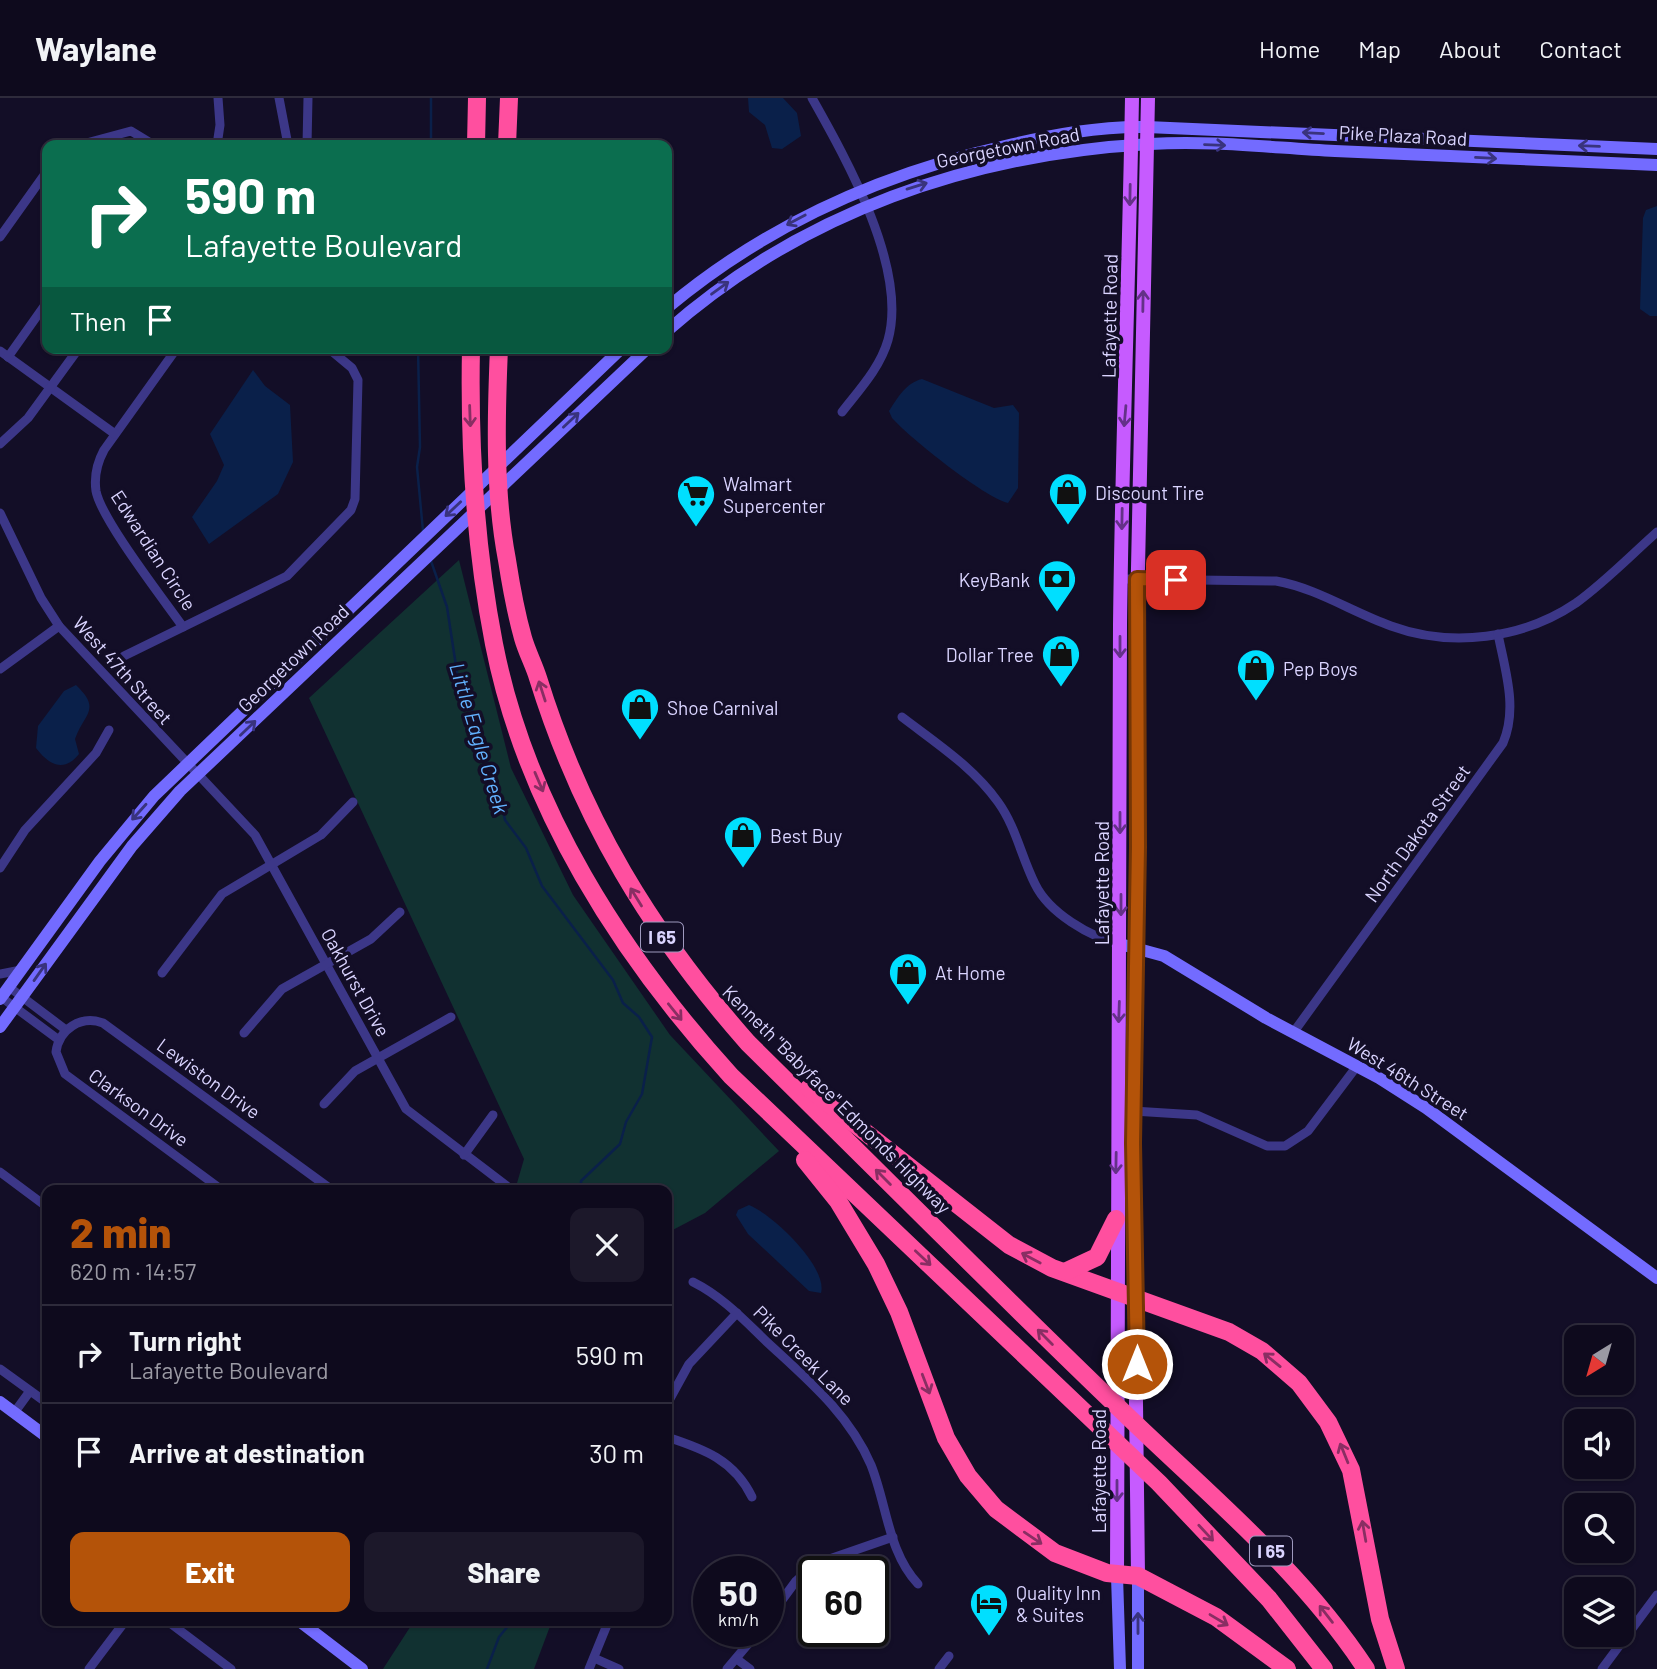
<!DOCTYPE html>
<meta charset="utf-8">
<style>
body{margin:0;font-family:Barlow,sans-serif;background:#1c182a;color:#f1f3f6;height:100vh;display:flex;flex-direction:column;font-size:26px;white-space:nowrap}
*{box-sizing:border-box;margin:0}
p{font-size:23px;color:#9b9aa4}
.icon{flex:none;width:38px;height:38px;fill:none;stroke:currentColor;stroke-width:2;stroke-linecap:round;stroke-linejoin:round}
.map{position:relative;flex:1;overflow:hidden}
.drawer{position:absolute;left:42px;top:1087px;width:630px;height:441px;display:flex;flex-direction:column;background:#0e0a1d;border-radius:14px;box-shadow:0 2px 5px #0004,0 0 0 2px #2e2b3b}
.drawer>*{flex:none}
.banner{position:absolute;left:42px;top:42px;width:630px;height:214px;border-radius:14px;box-shadow:0 2px 5px #0004,0 0 0 2px #2e2b3b;background:#0b6e4f;color:#fff;overflow:hidden}
.needle{width:46px;rotate:217deg}
.fabs{position:absolute;left:1564px;top:1227px;display:grid;gap:14px}
.fabs a{display:grid;place-items:center;width:70px;height:70px;border-radius:14px;background:#0e0a1d;box-shadow:0 2px 5px #0004,0 0 0 2px #2e2b3b;font-size:35px}
.speed{position:absolute;left:693px;top:1458px;display:flex;gap:14px;font-size:35px;font-weight:700;text-align:center}
.speed>*{display:grid;place-content:center;width:91px;height:91px;border-radius:50%;background:#0e0a1d;box-shadow:0 2px 5px #0004,0 0 0 2px #2e2b3b;line-height:1}
.speed small{font-size:18px;font-weight:400}
.speed .limit{border:4px solid #111;border-radius:10px;background:#fff;color:#111}
.pin{position:absolute;display:grid;place-items:center;width:60px;height:60px;color:#fff;margin:-30px;border-radius:14px;box-shadow:0 4px 10px #0006}
.me{position:absolute;width:77px;margin:-38px;rotate:0deg;stroke-linejoin:round;filter:drop-shadow(0 0 5px #0008)}
.turn{display:flex;align-items:center;gap:24px;height:147px;padding:0 28px;font-size:32px}
.turn .icon{width:91px;height:91px;stroke-width:2.5}
.turn b{display:block;font-size:49px;line-height:60px}
.then{display:flex;align-items:center;height:66px;padding:0 28px;background:#0003;gap:14px;font-size:26px}
.round{display:grid;place-items:center;flex:none;width:74px;height:74px;border-radius:14px;background:#1c182a}
.overview{display:flex;align-items:center;justify-content:space-between;height:119px;padding:0 28px}
h1{font-size:42px;font-weight:800;line-height:52px;color:#b45309}
.action{display:flex;gap:14px;margin-top:auto;padding:14px 28px}
.action a{flex:1;height:80px;border-radius:14px;background:#b45309;color:#fff;font-size:28px;font-weight:800;line-height:80px;text-align:center}
.action a+a{background:#1c182a;color:#f1f3f6}
ul{padding:0;list-style:none}
li{display:flex;align-items:center;gap:21px;height:98px;padding:0 28px;border-top:2px solid #2e2b3b}
li div{flex:1}
li b{display:block;font-size:26px}
li em{font-style:normal}
header{display:flex;align-items:center;gap:42px;box-sizing:border-box;height:98px;padding:0 35px;background:#0e0a1d;border-bottom:2px solid #2e2b3b}
header strong{font-size:33px}
nav{display:flex;gap:38px;margin-inline-start:auto;font-size:24px}
.map>svg:first-child{display:block}
</style>
<header>
<strong>Waylane</strong>
<nav><a>Home</a><a>Map</a><a>About</a><a>Contact</a></nav>
</header>
<div class="map">
<svg width="1657" height="1571" viewBox="0 0 1657 1571">
<rect width="100%" height="100%" fill="#130e27"/>
<g fill="#113131">
<path d="M 459,462 L 511,670 L 573,797 L 670,937 L 779,1053 L 705,1115 L 667,1135 L 667,1092 L 515,1092 L 524,1061 L 309,600 Z"/>
<path d="M 414,1523 L 414,1522 L 552,1523 L 534,1571 L 383,1571 Z"/>
</g>
<g fill="#0a204a">
<path d="M 748,0 L 783,0 L 797,15 L 801,38 L 782,51 L 772,50 L 765,27 L 749,14 Z"/>
<path d="M 1657,108 L 1657,218 L 1650,218 L 1640,211 L 1643,120 L 1646,112 Z"/>
<path d="M 253,272 L 265,288 L 290,307 L 293,364 L 278,396 L 209,446 L 192,419 L 217,383 L 224,367 L 210,336 Z"/>
<path d="M 922,281 L 994,310 L 1013,307 L 1019,315 L 1018,390 L 1008,405 C 984,399 911,341 892,320 L 889,313 C 898,299 906,285 922,281 Z"/>
<path d="M 76,587 C 102,612 84,615 75,641 L 79,656 C 64,675 49,667 36,650 L 38,628 L 64,593 Z"/>
<path d="M 749,1107 C 772,1116 828,1169 821,1195 L 809,1193 L 748,1136 L 736,1117 L 738,1112 Z"/>
</g>
<g fill="none" stroke-linecap="round" stroke-linejoin="round">
<g stroke="#0a204a" stroke-width="2.5">
<path d="M 431,0 L 431,47"/>
<path d="M 418,250 L 420,349 L 417,369 L 423,433"/>
<path d="M 431,463 L 447,509 L 458,581 L 479,628 L 488,668 L 499,693 L 505,722 L 526,750 L 542,788 L 613,882 L 623,905 L 639,919 L 652,939 L 642,996 L 626,1024 L 620,1046 L 581,1083 L 581,1092"/>
<path d="M 487,1571 L 499,1539 L 513,1522"/>
</g>
<g stroke="#3c3788" stroke-width="9">
<path d="M 279,0 L 288,47"/>
<path d="M 812,0 C 847,62 908,171 888,242 C 880,270 859,292 842,314"/>
<path d="M 79,47 L 131,33 L 154,47"/>
<path d="M 217,47 L 220,27 L 218,0"/>
<path d="M 307,47 L 308,0"/>
<path d="M 0,139 L 47,73"/>
<path d="M 177,250 L 104,352 C 97,365 94,379 96,393 C 101,421 164,502 183,529"/>
<path d="M 0,253 L 115,336"/>
<path d="M 8,259 L 47,204"/>
<path d="M 0,346 L 28,320 L 79,250"/>
<path d="M 0,415 L 41,500 L 59,528 L 255,737 L 406,1011 L 512,1092"/>
<path d="M 1121,481 L 1276,483 C 1316,490 1352,514 1391,528 C 1451,550 1523,541 1576,505 C 1605,484 1630,458 1657,434"/>
<path d="M 124,558 L 287,478 L 351,412 L 355,401 L 358,282 L 352,270 L 328,250"/>
<path d="M 0,571 L 59,528"/>
<path d="M 902,619 C 936,645 973,669 998,704 C 1016,729 1021,758 1035,786 C 1049,815 1090,839 1120,846"/>
<path d="M 0,770 L 25,732 L 96,655 L 109,632"/>
<path d="M 162,875 L 222,796 L 321,737 L 353,704"/>
<path d="M 0,876 L 21,872"/>
<path d="M 9,889 L 66,932"/>
<path d="M 1,899 L 59,942"/>
<path d="M 244,935 L 282,891 L 371,841 L 400,814"/>
<path d="M 1293,935 L 1503,645 C 1518,610 1505,572 1498,536"/>
<path d="M 324,1006 L 355,973 L 451,919"/>
<path d="M 1133,1013 L 1197,1017 L 1267,1048 L 1285,1048 L 1308,1033 L 1357,968"/>
<path d="M 464,1057 L 493,1017"/>
<path d="M 0,1074 L 47,1109"/>
<path d="M 222,1092 L 65,976 L 56,954 C 59,931 81,917 103,925 L 332,1092"/>
<path d="M 693,1184 C 723,1199 744,1222 768,1245 C 808,1282 849,1316 871,1367 C 887,1407 888,1454 918,1486"/>
<path d="M 0,1271 L 47,1305"/>
<path d="M 667,1306 L 689,1266 L 737,1215"/>
<path d="M 14,1315 L 30,1293"/>
<path d="M 667,1339 C 704,1351 734,1362 752,1399"/>
<path d="M 768,1521 L 796,1483 L 815,1466 L 893,1439"/>
<path d="M 166,1522 L 231,1571"/>
<path d="M 594,1560 L 619,1571"/>
<path d="M 738,1562 L 750,1571"/>
<path d="M 89,1571 L 126,1522"/>
<path d="M 589,1571 L 609,1522"/>
<path d="M 727,1571 L 759,1533"/>
<path d="M 939,1571 L 949,1558"/>
<path d="M 1602,1571 L 1657,1497"/>
</g>
<g stroke="#736bff" stroke-width="12">
<path d="M 667,210 C 766,127 880,76 1005,48 C 1052,37 1099,28 1147,29 L 1657,51"/>
<path d="M 667,233 C 802,114 971,56 1150,46 C 1211,42 1274,50 1335,53 C 1442,57 1550,63 1657,67"/>
<path d="M 1120,846 L 1164,858 L 1266,920 L 1379,980 L 1426,1010 L 1657,1180"/>
<path d="M 0,901 L 100,763 L 154,698 L 622,250"/>
<path d="M 0,929 L 132,748 L 180,693 L 648,250"/>
<path d="M 0,1304 L 47,1339"/>
<path d="M 1117,1478 L 1120,1571"/>
<path d="M 1138,1478 L 1138,1571"/>
<path d="M 298,1522 L 362,1571"/>
</g>
<g stroke="#c65bff" stroke-width="14">
<path d="M 1117,1478 C 1117,1161 1117,844 1120,527 C 1122,351 1129,176 1132,0"/>
<path d="M 1138,1478 L 1133,1045 L 1138,749 L 1137,517 L 1148,0"/>
</g>
<g stroke="#ff4f9f" stroke-width="18">
<path d="M 476,47 L 477,0"/>
<path d="M 507,47 L 509,0"/>
<path d="M 471,250 C 469,349 475,448 494,546 C 526,709 621,857 731,978 L 1159,1385 L 1269,1501 L 1324,1571"/>
<path d="M 499,250 C 496,320 494,394 507,462 C 511,488 516,515 523,540 C 527,554 534,567 538,580 C 582,722 651,835 748,945 C 872,1067 994,1190 1119,1310 C 1205,1394 1299,1469 1366,1571"/>
<path d="M 809,990 L 1009,1147 L 1052,1170 L 1229,1234 L 1262,1253 L 1299,1285 L 1328,1324 L 1351,1372 L 1380,1521 L 1396,1571"/>
<path d="M 805,1062 L 838,1103 L 876,1166 L 899,1214 L 946,1340 L 968,1378 L 996,1411 L 1055,1455 L 1107,1475 L 1138,1478 L 1216,1519 L 1287,1571"/>
<path d="M 1067,1173 L 1097,1159 L 1116,1121"/>
</g>
</g>
<defs><path id="oneway-shaft" d="M-6 0H5M1.5-3L5.5 0L1.5 3" fill="none" stroke-width="1.6" stroke-linecap="round" stroke-linejoin="round" transform="scale(1.75)"/></defs>
<g stroke="#39337d">
<use href="#oneway-shaft" transform="translate(1313 35) rotate(-177)"/>
<use href="#oneway-shaft" transform="translate(1215 47) rotate(2)"/>
<use href="#oneway-shaft" transform="translate(1589 48) rotate(-178)"/>
<use href="#oneway-shaft" transform="translate(1486 60) rotate(3)"/>
<use href="#oneway-shaft" transform="translate(917 88) rotate(-17)"/>
<use href="#oneway-shaft" transform="translate(796 122) rotate(152)"/>
<use href="#oneway-shaft" transform="translate(720 190) rotate(-36)"/>
<use href="#oneway-shaft" transform="translate(571 322) rotate(-43)"/>
<use href="#oneway-shaft" transform="translate(453 411) rotate(137)"/>
<use href="#oneway-shaft" transform="translate(248 630) rotate(-44)"/>
<use href="#oneway-shaft" transform="translate(139 714) rotate(132)"/>
<use href="#oneway-shaft" transform="translate(40 874) rotate(-55)"/>
<use href="#oneway-shaft" transform="translate(1138 1525) rotate(-90)"/>
</g>
<g stroke="#643188">
<use href="#oneway-shaft" transform="translate(1130 97) rotate(91)"/>
<use href="#oneway-shaft" transform="translate(1143 203) rotate(-89)"/>
<use href="#oneway-shaft" transform="translate(1125 318) rotate(95)"/>
<use href="#oneway-shaft" transform="translate(1122 421) rotate(91)"/>
<use href="#oneway-shaft" transform="translate(1120 549) rotate(90)"/>
<use href="#oneway-shaft" transform="translate(1120 725) rotate(90)"/>
<use href="#oneway-shaft" transform="translate(1121 807) rotate(90)"/>
<use href="#oneway-shaft" transform="translate(1119 914) rotate(92)"/>
<use href="#oneway-shaft" transform="translate(1116 1065) rotate(91)"/>
<use href="#oneway-shaft" transform="translate(1117 1393) rotate(90)"/>
</g>
<g stroke="#892e63">
<use href="#oneway-shaft" transform="translate(470 318) rotate(88)"/>
<use href="#oneway-shaft" transform="translate(542 593) rotate(-108)"/>
<use href="#oneway-shaft" transform="translate(539 684) rotate(67)"/>
<use href="#oneway-shaft" transform="translate(636 799) rotate(-122)"/>
<use href="#oneway-shaft" transform="translate(675 914) rotate(51)"/>
<use href="#oneway-shaft" transform="translate(883 1079) rotate(-135)"/>
<use href="#oneway-shaft" transform="translate(923 1160) rotate(43)"/>
<use href="#oneway-shaft" transform="translate(1031 1160) rotate(-152)"/>
<use href="#oneway-shaft" transform="translate(1045 1239) rotate(-135)"/>
<use href="#oneway-shaft" transform="translate(1272 1262) rotate(-141)"/>
<use href="#oneway-shaft" transform="translate(926 1286) rotate(69)"/>
<use href="#oneway-shaft" transform="translate(1344 1355) rotate(-112)"/>
<use href="#oneway-shaft" transform="translate(1364 1433) rotate(-100)"/>
<use href="#oneway-shaft" transform="translate(1206 1435) rotate(47)"/>
<use href="#oneway-shaft" transform="translate(1033 1440) rotate(34)"/>
<use href="#oneway-shaft" transform="translate(1326 1516) rotate(-128)"/>
<use href="#oneway-shaft" transform="translate(1219 1522) rotate(31)"/>
</g>
<g fill="none" stroke-linecap="round" stroke-linejoin="round">
<g stroke="#753606" stroke-width="18">
<path id="route" d="M 1137,1266 L 1133,1045 L 1138,749 L 1137,481 L 1176,482"/>
</g>
<use href="#route" stroke="#b45309" stroke-width="12"/>
</g>
<defs>
<g id="shop-pin" transform="scale(2.0125)"><path d="M0 17L-7.5 6A9.5 9.5 0 1 1 7.5 6Z" fill="#00dfff" stroke="#130e27"/><path d="M-5-2.5h2.3a2.7 3.5 0 0 1 5.4 0H5L5.5 6h-11ZM-1.5-2.5h3a1.5 2.3 0 0 0-3 0Z" fill="#111"/></g>
<g id="supermarket-pin" transform="scale(2.0125)"><path d="M0 17L-7.5 6A9.5 9.5 0 1 1 7.5 6Z" fill="#00dfff" stroke="#130e27"/><path d="M-6-5.5h2.5l.6 2H6L4.5 2H-2.5L-4.4-4H-6ZM-1.5 3.2a1.3 1.3 0 1 0 .1 0ZM3 3.2a1.3 1.3 0 1 0 .1 0Z" fill="#111"/></g>
<g id="bank-pin" transform="scale(2.0125)"><path d="M0 17L-7.5 6A9.5 9.5 0 1 1 7.5 6Z" fill="#00dfff" stroke="#130e27"/><path d="M-6-4H6V4H-6ZM0-2.3a2.3 2.3 0 1 0 0 4.6a2.3 2.3 0 1 0 0-4.6Z" fill="#111"/></g>
<g id="hotel-pin" transform="scale(2.0125)"><path d="M0 17L-7.5 6A9.5 9.5 0 1 1 7.5 6Z" fill="#00dfff" stroke="#130e27"/><path d="M-6-4.5h1.5V1H6V5H4.5V3h-9V5H-6ZM-4 0a1.8 1.8 0 1 1 3.6 0ZM.5 0V-2.5h3Q6-2.5 6 0Z" fill="#111"/></g>
</defs>
<g fill-rule="evenodd">
<use href="#shop-pin" x="1068" y="394"/>
<use href="#supermarket-pin" x="696" y="396"/>
<use href="#bank-pin" x="1057" y="481"/>
<use href="#shop-pin" x="1061" y="556"/>
<use href="#shop-pin" x="1256" y="570"/>
<use href="#shop-pin" x="640" y="609"/>
<use href="#shop-pin" x="743" y="737"/>
<use href="#shop-pin" x="908" y="874"/>
<use href="#hotel-pin" x="989" y="1505"/>
</g>
<g text-anchor="middle" dominant-baseline="central" stroke-width="7" stroke-linejoin="round" paint-order="stroke">
<g fill="#130e27" stroke="#9e99be" stroke-width="2">
<rect x="641" y="824.5" width="42" height="29" rx="5"/>
<rect x="1250" y="1438.5" width="42" height="29" rx="5"/>
</g>
<g font-size="18" font-weight="bold" fill="#dad4ff">
<text x="662" y="839">I 65</text>
<text x="1271" y="1453">I 65</text>
</g>
<g font-size="19" fill="#dad4ff" stroke="#130e27">
<text transform="translate(1403 37) rotate(3)">Pike Plaza Road</text>
<text transform="translate(1008 49) rotate(-11)">Georgetown Road</text>
<text transform="translate(1109 218) rotate(-89)">Lafayette Road</text>
<text transform="translate(154 452) rotate(57)">Edwardian Circle</text>
<text transform="translate(293 560) rotate(-44)">Georgetown Road</text>
<text transform="translate(123 572) rotate(48)">West 47th Street</text>
<text transform="translate(1417 735) rotate(-54)">North Dakota Street</text>
<text transform="translate(1101 785) rotate(-90)">Lafayette Road</text>
<text transform="translate(356 884) rotate(61)">Oakhurst Drive</text>
<text transform="translate(209 980) rotate(36)">Lewiston Drive</text>
<text transform="translate(1408 980) rotate(32)">West 46th Street</text>
<text transform="translate(837 1001) rotate(45)">Kenneth "Babyface" Edmonds Highway</text>
<text transform="translate(139 1009) rotate(36)">Clarkson Drive</text>
<text transform="translate(804 1257) rotate(45)">Pike Creek Lane</text>
<text transform="translate(1098 1373) rotate(-90)">Lafayette Road</text>
</g>
<g font-size="19" fill="#dad4ff" stroke="#130e27" text-anchor="start">
<text x="723" y="385">Walmart<tspan x="723" dy="22">Supercenter</tspan></text>
<text x="1095" y="394">Discount Tire</text>
<text x="1030" y="481" text-anchor="end">KeyBank</text>
<text x="1034" y="556" text-anchor="end">Dollar Tree</text>
<text x="1283" y="570">Pep Boys</text>
<text x="667" y="609">Shoe Carnival</text>
<text x="770" y="737">Best Buy</text>
<text x="935" y="874">At Home</text>
<text x="1016" y="1494">Quality Inn<tspan x="1016" dy="22">&amp; Suites</tspan></text>
</g>
<g font-size="21" font-style="italic" fill="#62b2ff" stroke="#130e27">
<text transform="translate(480 640) rotate(73)">Little Eagle Creek</text>
</g>
</g>
</svg>
<div class="fabs">
<a><svg class="needle" viewBox="-14 -14 28 28"><path d="M0-13l5 13h-10z" fill="#e53935"/><path d="M0 13l5-13h-10z" fill="#9b9aa4"/></svg></a>
<a><svg class="icon" aria-label="sound" viewBox="0 0 24 24"><path d="M4 9h4l5-4v14l-5-4H4zM17 9q2 3 0 6"/></svg></a>
<a><svg class="icon" aria-label="search" viewBox="0 0 24 24"><circle cx="10" cy="10" r="6"/><path d="M15 15l6 6"/></svg></a>
<a><svg class="icon" aria-label="layers" viewBox="0 0 24 24"><path d="M12 4l9 5-9 5-9-5zM3 14l9 5 9-5"/></svg></a>
</div>
<div class="speed"><div>50<small>km/h</small></div><div class="limit">60</div></div>
<div class="pin" style="left:1176px;top:482px;background:#d93025"><svg class="icon" aria-label="arrive" viewBox="0 0 24 24"><path d="M6 21V4h12l-3 4 3 4H6"/></svg></div>
<svg class="me" style="left:1137px;top:1266px" viewBox="-20 -20 40 40"><circle r="17" fill="#b45309" stroke="#fff" stroke-width="3"/><path d="M0-11L8 9 0 5-8 9z" fill="#fff"/></svg>
<div class="banner">
<div class="turn"><svg class="icon" aria-label="right" viewBox="0 0 24 24"><path d="M7 20v-9h11M14 6l5 5-5 5"/></svg><div><b>590 m</b>Lafayette Boulevard</div></div>
<div class="then">Then<svg class="icon" aria-label="arrive" viewBox="0 0 24 24"><path d="M6 21V4h12l-3 4 3 4H6"/></svg></div>
</div>
<section class="drawer">
<div class="overview"><div><h1>2 min</h1><p>620 m · 14:57</p></div><a class="round"><svg class="icon" aria-label="close" viewBox="0 0 24 24"><path d="M6 6l12 12M18 6L6 18"/></svg></a></div>
<ul>
<li><svg class="icon" aria-label="right" viewBox="0 0 24 24"><path d="M7 20v-9h11M14 6l5 5-5 5"/></svg><div><b>Turn right</b><p>Lafayette Boulevard</p></div><em>590 m</em></li>
<li><svg class="icon" aria-label="arrive" viewBox="0 0 24 24"><path d="M6 21V4h12l-3 4 3 4H6"/></svg><div><b>Arrive at destination</b></div><em>30 m</em></li>
</ul>
<div class="action"><a>Exit</a><a>Share</a></div>
</section>
</div>
